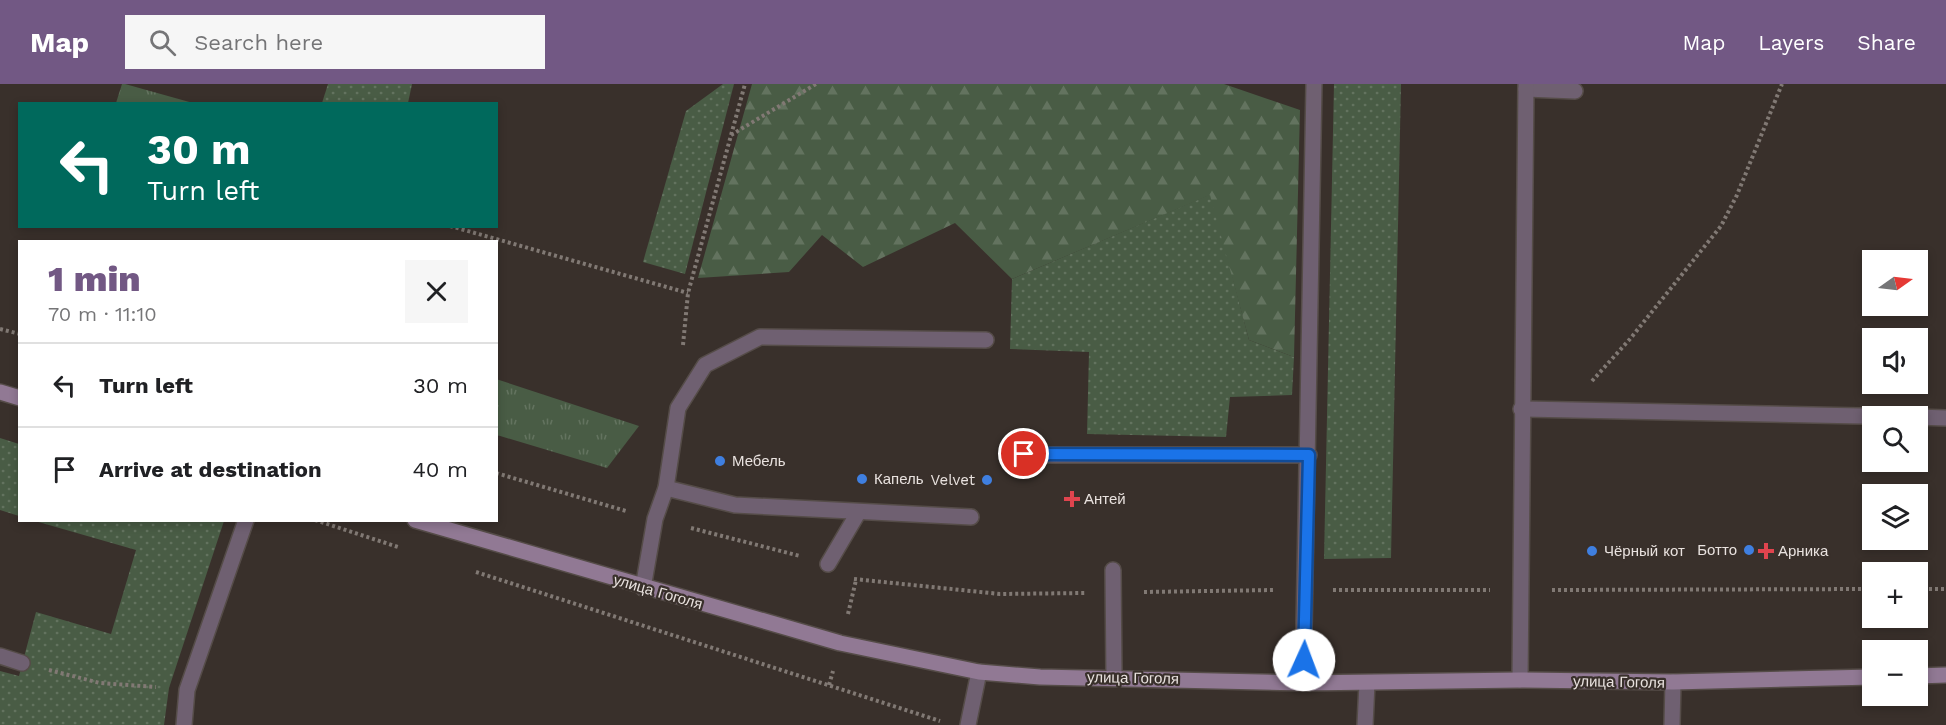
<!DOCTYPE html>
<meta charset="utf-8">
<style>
body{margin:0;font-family:"Work Sans",sans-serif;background:#f6f6f6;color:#202124;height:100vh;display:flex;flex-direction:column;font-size:22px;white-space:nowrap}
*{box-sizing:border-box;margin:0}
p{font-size:20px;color:#757577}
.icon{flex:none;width:33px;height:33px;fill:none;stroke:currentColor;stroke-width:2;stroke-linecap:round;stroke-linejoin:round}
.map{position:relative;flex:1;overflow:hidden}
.sheet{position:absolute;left:18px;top:156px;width:480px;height:282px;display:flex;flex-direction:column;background:#fff;border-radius:0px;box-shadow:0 3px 9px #0003}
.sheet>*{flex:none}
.banner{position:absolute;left:18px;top:18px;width:480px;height:126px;border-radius:0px;box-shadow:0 3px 9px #0003;background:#00695c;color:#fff;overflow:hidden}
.needle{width:39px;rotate:76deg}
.buttons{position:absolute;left:1862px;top:166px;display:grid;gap:12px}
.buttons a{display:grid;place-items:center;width:66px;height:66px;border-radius:0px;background:#fff;box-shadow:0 3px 9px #0003;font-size:30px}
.pin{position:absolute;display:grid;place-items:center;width:51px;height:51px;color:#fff;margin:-26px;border:3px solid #fff;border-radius:50%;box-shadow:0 2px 6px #0007}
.me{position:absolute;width:66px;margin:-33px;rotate:2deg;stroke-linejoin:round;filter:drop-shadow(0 0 4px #0008)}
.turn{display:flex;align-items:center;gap:21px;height:126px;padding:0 30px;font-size:27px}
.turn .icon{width:78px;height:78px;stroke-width:2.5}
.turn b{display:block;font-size:42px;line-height:51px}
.round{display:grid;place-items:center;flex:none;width:63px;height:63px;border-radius:0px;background:#f6f6f6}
.overview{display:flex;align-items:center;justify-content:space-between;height:102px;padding:0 30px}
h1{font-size:36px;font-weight:800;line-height:45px;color:#725884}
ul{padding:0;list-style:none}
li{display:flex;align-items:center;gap:18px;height:84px;padding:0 30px;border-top:2px solid #e0e0e0}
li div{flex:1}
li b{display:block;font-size:22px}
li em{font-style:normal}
header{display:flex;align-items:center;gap:36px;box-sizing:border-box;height:84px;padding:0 30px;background:#725884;color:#fff}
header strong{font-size:28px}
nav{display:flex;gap:33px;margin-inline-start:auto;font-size:21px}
.search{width:420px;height:54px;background:#f6f6f6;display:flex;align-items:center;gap:15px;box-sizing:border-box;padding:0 21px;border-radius:0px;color:#757577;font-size:22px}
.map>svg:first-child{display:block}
</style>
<header>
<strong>Map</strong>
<div class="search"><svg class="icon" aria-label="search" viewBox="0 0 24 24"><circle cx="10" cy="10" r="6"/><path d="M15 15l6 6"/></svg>Search here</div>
<nav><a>Map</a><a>Layers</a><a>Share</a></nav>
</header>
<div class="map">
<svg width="1946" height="641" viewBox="0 0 1946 641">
<defs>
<pattern id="grass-dots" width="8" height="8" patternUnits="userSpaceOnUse" patternTransform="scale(1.5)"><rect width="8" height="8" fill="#495c45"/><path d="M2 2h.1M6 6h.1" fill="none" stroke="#63735f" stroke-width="1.8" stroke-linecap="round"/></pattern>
<pattern id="forest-firs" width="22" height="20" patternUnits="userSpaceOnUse" patternTransform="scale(1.5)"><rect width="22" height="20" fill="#495c45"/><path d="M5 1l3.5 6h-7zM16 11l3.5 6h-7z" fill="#63735f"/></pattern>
<pattern id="park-tufts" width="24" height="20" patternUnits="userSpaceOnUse" patternTransform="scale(1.5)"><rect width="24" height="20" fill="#495c45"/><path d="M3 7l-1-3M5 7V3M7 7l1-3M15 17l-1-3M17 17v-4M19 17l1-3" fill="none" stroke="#63735f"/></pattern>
</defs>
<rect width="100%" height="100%" fill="#39302b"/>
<g fill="url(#grass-dots)">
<path d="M 328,0 L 412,0 L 408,19 L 322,19 Z"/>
<path d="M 723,0 L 734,0 L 685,190 L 643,178 L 686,27 Z"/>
<path d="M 1334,0 L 1401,0 L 1391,474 L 1324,475 Z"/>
<path d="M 1211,110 L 1249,256 L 1294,273 L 1292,311 L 1230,313 L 1226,353 L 1087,350 L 1089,268 L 1010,265 L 1012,195 Z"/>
<path d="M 0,354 L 19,360 L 19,432 L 0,426 Z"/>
<path d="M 35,437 L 224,437 L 169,604 L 164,641 L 0,641 L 0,587 L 19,592 L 36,528 L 111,550 L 136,466 Z"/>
</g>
<path fill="url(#forest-firs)" d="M 752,0 L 1224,0 L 1300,26 L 1294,273 L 1249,256 L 1210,111 L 1012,195 L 955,139 L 863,183 L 822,151 L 789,188 L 698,194 Z"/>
<g fill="url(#park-tufts)">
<path d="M 122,0 L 125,0 L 193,19 L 116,19 Z"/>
<path d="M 496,295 L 639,342 L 607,384 L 497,351 Z"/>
</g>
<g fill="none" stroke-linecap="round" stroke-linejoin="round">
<g stroke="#554c48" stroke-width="18">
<g id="lane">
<path d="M 1526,5 L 1575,7"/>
<path d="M 1521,325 L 1909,333"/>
<path d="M 1917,333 L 1946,334"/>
<path d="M 1024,371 L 1309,371"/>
<path d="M 666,404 L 735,421 L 971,433"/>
<path d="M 828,480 L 858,429"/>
<path d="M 1113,486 L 1114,593"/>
<path d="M 643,504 L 655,435 L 666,404 L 678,324 L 705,281 L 760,253 L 986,256"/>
<path d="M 0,572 L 22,579"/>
<path d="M 1520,596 L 1526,0"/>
<path d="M 1303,599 L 1314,0"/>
<path d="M 184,641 L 187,606 L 246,436"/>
<path d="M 968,641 L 979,588"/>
<path d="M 1365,641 L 1367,599"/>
<path d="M 1672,641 L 1673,598"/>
</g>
</g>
<g stroke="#554c48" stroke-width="18">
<g id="secondary">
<path d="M 0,308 L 20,314"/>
<path d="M 415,436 L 840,559 L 979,588 L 1040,593 L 1303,599 L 1520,596 L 1673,598 L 1872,593"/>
<path d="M 1917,592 L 1946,591"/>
</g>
</g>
<g stroke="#817974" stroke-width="4" stroke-dasharray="3 3" stroke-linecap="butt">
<path d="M 731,51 L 816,0"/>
<path d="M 450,142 L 688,209"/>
<path d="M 0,245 L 20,250"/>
<path d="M 683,261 L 688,209 L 745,0"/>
<path d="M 1592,297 L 1630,255 L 1721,142 L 1737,111 L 1782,0"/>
<path d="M 496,389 L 626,427"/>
<path d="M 315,436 L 398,463"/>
<path d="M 691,444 L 800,472"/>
<path d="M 476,488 L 940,637"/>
<path d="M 854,495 L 1000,510 L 1085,509"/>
<path d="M 1917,505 L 1946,505"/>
<path d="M 1333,506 L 1490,506"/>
<path d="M 1552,506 L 1872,505"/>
<path d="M 1144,508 L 1274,506"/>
<path d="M 848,530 L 856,496"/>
<path d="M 49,586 L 100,599 L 156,603"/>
<path d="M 829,601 L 833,587"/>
</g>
<use href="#lane" stroke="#6f6071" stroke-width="15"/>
<use href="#secondary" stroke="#917994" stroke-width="15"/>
</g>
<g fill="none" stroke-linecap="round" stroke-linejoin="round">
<g stroke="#114b97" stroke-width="15">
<path id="route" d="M 1024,370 L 1309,371 L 1304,576"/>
</g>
<use href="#route" stroke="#1a73e8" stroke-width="10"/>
</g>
<g fill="#3f7fe0" stroke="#39302b" stroke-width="2">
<circle cx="720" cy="377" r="6"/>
<circle cx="862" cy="395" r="6"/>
<circle cx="987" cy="396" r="6"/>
<circle cx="1749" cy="466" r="6"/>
<circle cx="1592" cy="467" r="6"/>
</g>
<g fill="#e0444e" stroke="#39302b" stroke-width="2">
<path d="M1069 406h6v6h6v6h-6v6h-6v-6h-6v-6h6z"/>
<path d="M1763 458h6v6h6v6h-6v6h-6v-6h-6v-6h6z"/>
</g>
<g text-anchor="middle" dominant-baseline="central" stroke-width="4.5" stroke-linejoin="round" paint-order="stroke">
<g font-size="15" fill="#e9e2df" stroke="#39302b" text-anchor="start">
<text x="732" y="377">Мебель</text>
<text x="874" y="395">Капель</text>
<text x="975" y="396" text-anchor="end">Velvet</text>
<text x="1084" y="415">Антей</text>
<text x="1737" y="466" text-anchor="end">Ботто</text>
<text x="1604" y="467">Чёрный кот</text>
<text x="1778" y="467">Арника</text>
</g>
<g font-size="15" fill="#e9e2df" stroke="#39302b">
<text transform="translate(658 508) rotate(16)">улица Гоголя</text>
<text transform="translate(1133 594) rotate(1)">улица Гоголя</text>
<text transform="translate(1619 598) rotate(1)">улица Гоголя</text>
</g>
</g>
</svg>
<div class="buttons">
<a><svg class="needle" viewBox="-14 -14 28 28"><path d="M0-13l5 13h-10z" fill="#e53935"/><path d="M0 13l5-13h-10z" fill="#757577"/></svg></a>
<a><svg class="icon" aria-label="sound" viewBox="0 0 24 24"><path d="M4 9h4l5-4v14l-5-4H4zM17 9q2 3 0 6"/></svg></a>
<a><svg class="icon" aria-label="search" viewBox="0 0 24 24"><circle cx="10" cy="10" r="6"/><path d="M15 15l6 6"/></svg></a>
<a><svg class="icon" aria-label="layers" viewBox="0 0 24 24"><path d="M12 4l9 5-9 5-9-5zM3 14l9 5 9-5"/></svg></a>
<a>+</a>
<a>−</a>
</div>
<div class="pin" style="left:1024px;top:370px;background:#d93025"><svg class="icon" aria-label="arrive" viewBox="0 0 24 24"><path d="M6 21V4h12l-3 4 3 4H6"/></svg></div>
<svg class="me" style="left:1304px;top:576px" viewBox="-20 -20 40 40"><circle r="19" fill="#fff"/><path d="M0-13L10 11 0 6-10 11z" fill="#1a73e8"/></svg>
<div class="banner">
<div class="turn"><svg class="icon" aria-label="left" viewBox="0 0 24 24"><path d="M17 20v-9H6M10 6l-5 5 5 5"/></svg><div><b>30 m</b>Turn left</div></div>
</div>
<section class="sheet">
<div class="overview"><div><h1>1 min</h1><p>70 m · 11:10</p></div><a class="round"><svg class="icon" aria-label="close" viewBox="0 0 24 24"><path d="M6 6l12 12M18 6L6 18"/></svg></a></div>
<ul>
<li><svg class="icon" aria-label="left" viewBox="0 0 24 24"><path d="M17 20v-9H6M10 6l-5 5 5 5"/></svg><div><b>Turn left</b></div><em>30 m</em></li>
<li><svg class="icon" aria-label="arrive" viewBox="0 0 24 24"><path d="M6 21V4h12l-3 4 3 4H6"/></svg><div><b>Arrive at destination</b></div><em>40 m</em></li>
</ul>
</section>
</div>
